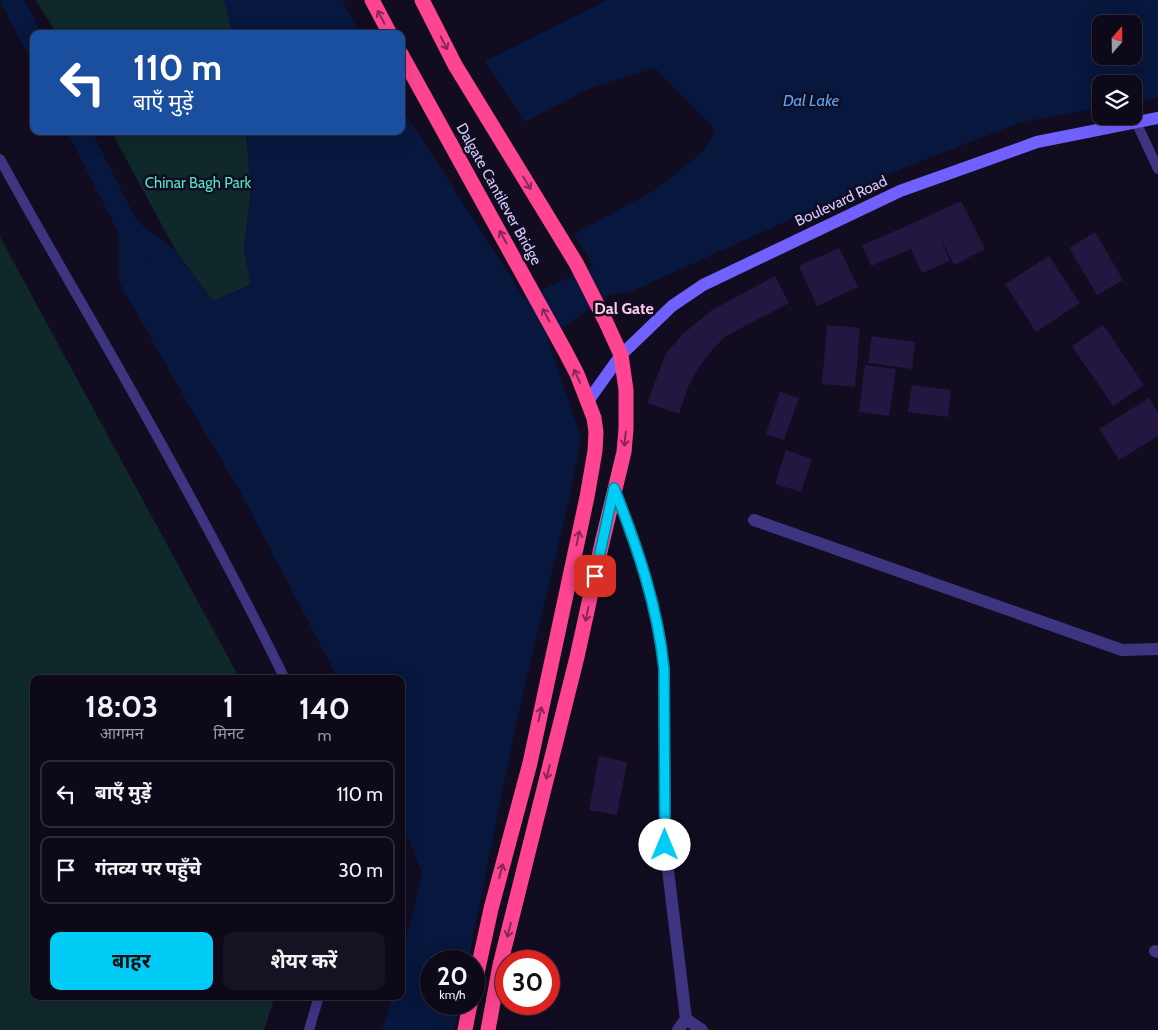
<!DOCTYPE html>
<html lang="hi">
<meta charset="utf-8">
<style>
body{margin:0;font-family:Cabin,"Noto Sans Devanagari",sans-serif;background:#161221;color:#f1f3f6;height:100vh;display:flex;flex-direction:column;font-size:19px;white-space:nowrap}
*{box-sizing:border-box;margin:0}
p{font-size:16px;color:#9a9aa2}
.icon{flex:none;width:28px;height:28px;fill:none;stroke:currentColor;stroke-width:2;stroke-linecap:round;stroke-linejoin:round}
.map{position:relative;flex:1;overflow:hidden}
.details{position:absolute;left:30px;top:675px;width:375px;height:325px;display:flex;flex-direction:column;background:#0d0918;border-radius:10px;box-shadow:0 5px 20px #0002,0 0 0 1px #2d2a37}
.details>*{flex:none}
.guide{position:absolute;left:30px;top:30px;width:375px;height:105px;border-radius:10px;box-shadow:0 5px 20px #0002,0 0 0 1px #2d2a37;background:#1a4fa0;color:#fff;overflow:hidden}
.needle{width:32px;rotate:20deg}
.fabs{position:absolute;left:1092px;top:15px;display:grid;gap:10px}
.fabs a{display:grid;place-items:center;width:50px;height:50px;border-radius:10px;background:#0d0918;box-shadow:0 5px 20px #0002,0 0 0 1px #2d2a37;font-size:25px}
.speed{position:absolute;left:420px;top:950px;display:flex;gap:10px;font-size:25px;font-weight:700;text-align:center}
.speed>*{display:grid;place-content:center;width:65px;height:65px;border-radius:50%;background:#0d0918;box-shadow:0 5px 20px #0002,0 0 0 1px #2d2a37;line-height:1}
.speed small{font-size:12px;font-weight:400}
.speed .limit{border:8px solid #d22;background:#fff;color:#111}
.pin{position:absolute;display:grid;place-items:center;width:42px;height:42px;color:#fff;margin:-21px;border-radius:10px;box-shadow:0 2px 8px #0006}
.me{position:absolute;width:55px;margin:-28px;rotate:0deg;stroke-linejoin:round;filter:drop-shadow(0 0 4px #0008)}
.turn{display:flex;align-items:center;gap:18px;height:105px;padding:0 20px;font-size:22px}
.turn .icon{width:65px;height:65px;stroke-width:2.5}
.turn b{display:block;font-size:35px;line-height:42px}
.eta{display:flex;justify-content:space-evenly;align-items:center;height:85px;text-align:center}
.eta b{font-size:30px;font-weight:700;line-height:35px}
.button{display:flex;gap:10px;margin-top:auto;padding:10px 20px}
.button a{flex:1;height:58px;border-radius:10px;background:#00ccf5;color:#111;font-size:20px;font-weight:700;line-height:58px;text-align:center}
.button a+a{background:#161221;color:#f1f3f6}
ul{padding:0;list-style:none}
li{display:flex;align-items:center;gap:15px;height:68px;margin:0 10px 8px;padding:0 10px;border:2px solid #2d2a37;border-radius:10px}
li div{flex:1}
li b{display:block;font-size:19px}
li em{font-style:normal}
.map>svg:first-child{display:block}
</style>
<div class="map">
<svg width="1158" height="1030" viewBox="0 0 1158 1030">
<rect width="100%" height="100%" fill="#110c20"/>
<g fill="#0f292a">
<path d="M 36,0 L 224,0 L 233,34 L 57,34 Z"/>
<path d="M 111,131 L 246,131 L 251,191 L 244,250 L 251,285 L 213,301 L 176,251 Z"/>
<path d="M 0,237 L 240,679 L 34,679 L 34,996 L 275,996 L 264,1030 L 0,1030 Z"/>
</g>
<g fill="#07173d" fill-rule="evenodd">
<path d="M 224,0 L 342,0 L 360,34 L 233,34 Z"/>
<path d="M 607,0 L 1158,0 L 1158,98 L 1134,102 L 1134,84 L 1101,84 L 1101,108 L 1022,122 L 899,170 L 628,293 L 611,294 L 547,338 L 581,437 L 572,487 L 516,724 L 468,961 L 431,961 L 431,1004 L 459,1004 L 454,1030 L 382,1030 L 393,996 L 401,996 L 401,960 L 422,873 L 401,820 L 401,679 L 338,679 L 240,491 L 191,409 L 119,282 L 119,231 L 134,219 L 176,251 L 213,301 L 251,285 L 244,250 L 251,191 L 246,131 L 401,131 L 401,106 L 524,298 L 593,266 L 574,234 L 655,190 L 705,150 L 715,130 L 655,68 L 595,86 L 524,122 L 485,61 ZM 1101,24 L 1134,24 L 1134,56 L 1101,56 Z"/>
</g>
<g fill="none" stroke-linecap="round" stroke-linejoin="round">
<g stroke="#07173d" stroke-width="22">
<path d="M 12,0 L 34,43"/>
<path d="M 79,131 L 141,253"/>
</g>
</g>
<g fill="#231741">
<path d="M 961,201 L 985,249 L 954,265 L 938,233 L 950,261 L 922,273 L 911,249 L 871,266 L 862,245 L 902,228 Z"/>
<path d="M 1095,232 L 1123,280 L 1097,295 L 1069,248 Z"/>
<path d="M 839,248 L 858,287 L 817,306 L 799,266 Z"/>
<path d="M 1049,256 L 1080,303 L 1036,332 L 1005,284 Z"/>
<path d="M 775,276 L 789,303 L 726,336 L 711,351 L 697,370 L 688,387 L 679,414 L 647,403 L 666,353 L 684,333 L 712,310 Z"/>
<path d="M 827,325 L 860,328 L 855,387 L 822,384 Z"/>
<path d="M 1103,325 L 1144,385 L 1113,406 L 1072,346 Z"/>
<path d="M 872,336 L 915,342 L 912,369 L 868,363 Z"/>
<path d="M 865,365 L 896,369 L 889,416 L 859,412 Z"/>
<path d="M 912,385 L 951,390 L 948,417 L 908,412 Z"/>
<path d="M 780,392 L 799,398 L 784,440 L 766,434 Z"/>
<path d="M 1149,398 L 1158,412 L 1158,436 L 1119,460 L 1099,429 Z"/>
<path d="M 786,450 L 812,459 L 801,492 L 775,484 Z"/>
<path d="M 599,756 L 627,762 L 617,815 L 589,810 Z"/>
</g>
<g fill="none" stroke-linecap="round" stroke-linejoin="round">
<g stroke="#3d3580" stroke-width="10">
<path d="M 1136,122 L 1158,169"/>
<path d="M 0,159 C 40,233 84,306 125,379 C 181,478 235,577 285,679"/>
<path d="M 309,1030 L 319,996"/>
</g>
<g stroke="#3d3580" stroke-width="12">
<path d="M 614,488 C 637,545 658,607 664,669 L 665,845 L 686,1019"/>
<path d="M 754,520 L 1122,650 L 1158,649"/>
<path d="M 1155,951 L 1158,952"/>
<path d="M 678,1030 L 686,1019 L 702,1030"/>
</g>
<path stroke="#7061ff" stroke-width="12" d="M 588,401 L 621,355 L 672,306 L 703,285 L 900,191 L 1037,142 L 1158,118"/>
<g stroke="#ff4591" stroke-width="15">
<path d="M 372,0 L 390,34"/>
<path d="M 422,0 L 455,65 L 576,263 L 605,320 L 621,355 L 626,390 L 626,429 L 624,452 L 602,543 L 577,657 L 500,965 L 488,1030"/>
<path d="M 401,54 L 565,351 L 577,374 L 594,418 L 596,432 L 595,451 L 587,497 L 530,763 L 491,909 L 474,987"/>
<path d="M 465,1030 L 470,1004"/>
</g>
</g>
<defs><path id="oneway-shaft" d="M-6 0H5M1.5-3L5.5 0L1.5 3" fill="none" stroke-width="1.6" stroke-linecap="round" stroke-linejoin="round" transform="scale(1.25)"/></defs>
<g stroke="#882858">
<use href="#oneway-shaft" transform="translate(381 17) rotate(-118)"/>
<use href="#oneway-shaft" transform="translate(444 43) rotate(63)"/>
<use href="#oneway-shaft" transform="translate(527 183) rotate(59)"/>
<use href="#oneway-shaft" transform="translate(503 237) rotate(-119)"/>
<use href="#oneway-shaft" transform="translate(546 315) rotate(-118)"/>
<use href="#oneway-shaft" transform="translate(577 376) rotate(-114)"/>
<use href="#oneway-shaft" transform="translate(625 439) rotate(96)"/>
<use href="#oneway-shaft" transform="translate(578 538) rotate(-78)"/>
<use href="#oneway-shaft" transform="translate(587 614) rotate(102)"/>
<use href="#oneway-shaft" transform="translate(540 714) rotate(-78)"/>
<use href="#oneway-shaft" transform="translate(548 772) rotate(104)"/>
<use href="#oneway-shaft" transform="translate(501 871) rotate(-75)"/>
<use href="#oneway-shaft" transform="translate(509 930) rotate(104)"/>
</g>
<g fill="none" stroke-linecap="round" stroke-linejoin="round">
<g stroke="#00859f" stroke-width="12">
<path id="route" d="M 595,576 L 614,488 C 637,546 658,607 664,669 L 665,845"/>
</g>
<use href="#route" stroke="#00ccf5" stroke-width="9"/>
</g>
<g text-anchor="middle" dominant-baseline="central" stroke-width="5" stroke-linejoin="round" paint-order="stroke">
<g font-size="15" fill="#53e2c8" stroke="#110c20">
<text x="198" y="183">Chinar Bagh Park</text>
</g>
<g font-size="15" fill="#d4caff" stroke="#110c20">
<text transform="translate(499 194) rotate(61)">Dalgate Cantilever Bridge</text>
<text transform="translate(841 201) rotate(-25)">Boulevard Road</text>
</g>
<g font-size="16" font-style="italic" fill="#58a6ff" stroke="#110c20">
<text x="811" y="100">Dal Lake</text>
</g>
<g font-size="16" font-weight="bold" fill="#ffcce9" stroke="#110c20">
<text x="624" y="308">Dal Gate</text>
</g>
</g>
</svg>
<div class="fabs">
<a><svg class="needle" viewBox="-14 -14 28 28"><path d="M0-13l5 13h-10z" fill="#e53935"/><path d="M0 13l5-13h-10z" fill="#9a9aa2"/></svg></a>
<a><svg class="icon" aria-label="layers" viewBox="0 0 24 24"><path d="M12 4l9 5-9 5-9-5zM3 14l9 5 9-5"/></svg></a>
</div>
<div class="speed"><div>20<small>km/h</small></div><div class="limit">30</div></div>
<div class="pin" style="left:595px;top:576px;background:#d93025"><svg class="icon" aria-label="arrive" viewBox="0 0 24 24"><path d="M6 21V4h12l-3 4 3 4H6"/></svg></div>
<svg class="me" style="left:665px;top:845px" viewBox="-20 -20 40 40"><circle r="19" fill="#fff"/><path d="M0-13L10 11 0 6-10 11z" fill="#00ccf5"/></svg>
<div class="guide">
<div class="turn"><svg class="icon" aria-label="left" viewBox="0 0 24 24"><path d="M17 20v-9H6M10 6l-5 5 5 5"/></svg><div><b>110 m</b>बाएँ मुड़ें</div></div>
</div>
<section class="details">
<div class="eta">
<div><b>18:03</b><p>आगमन</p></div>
<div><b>1</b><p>मिनट</p></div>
<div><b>140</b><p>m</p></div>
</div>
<ul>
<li><svg class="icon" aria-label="left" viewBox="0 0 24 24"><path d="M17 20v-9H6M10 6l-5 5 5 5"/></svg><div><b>बाएँ मुड़ें</b></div><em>110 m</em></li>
<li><svg class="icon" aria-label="arrive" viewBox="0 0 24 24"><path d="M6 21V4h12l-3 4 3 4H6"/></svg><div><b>गंतव्य पर पहुँचे</b></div><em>30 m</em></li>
</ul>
<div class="button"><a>बाहर</a><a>शेयर करें</a></div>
</section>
</div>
